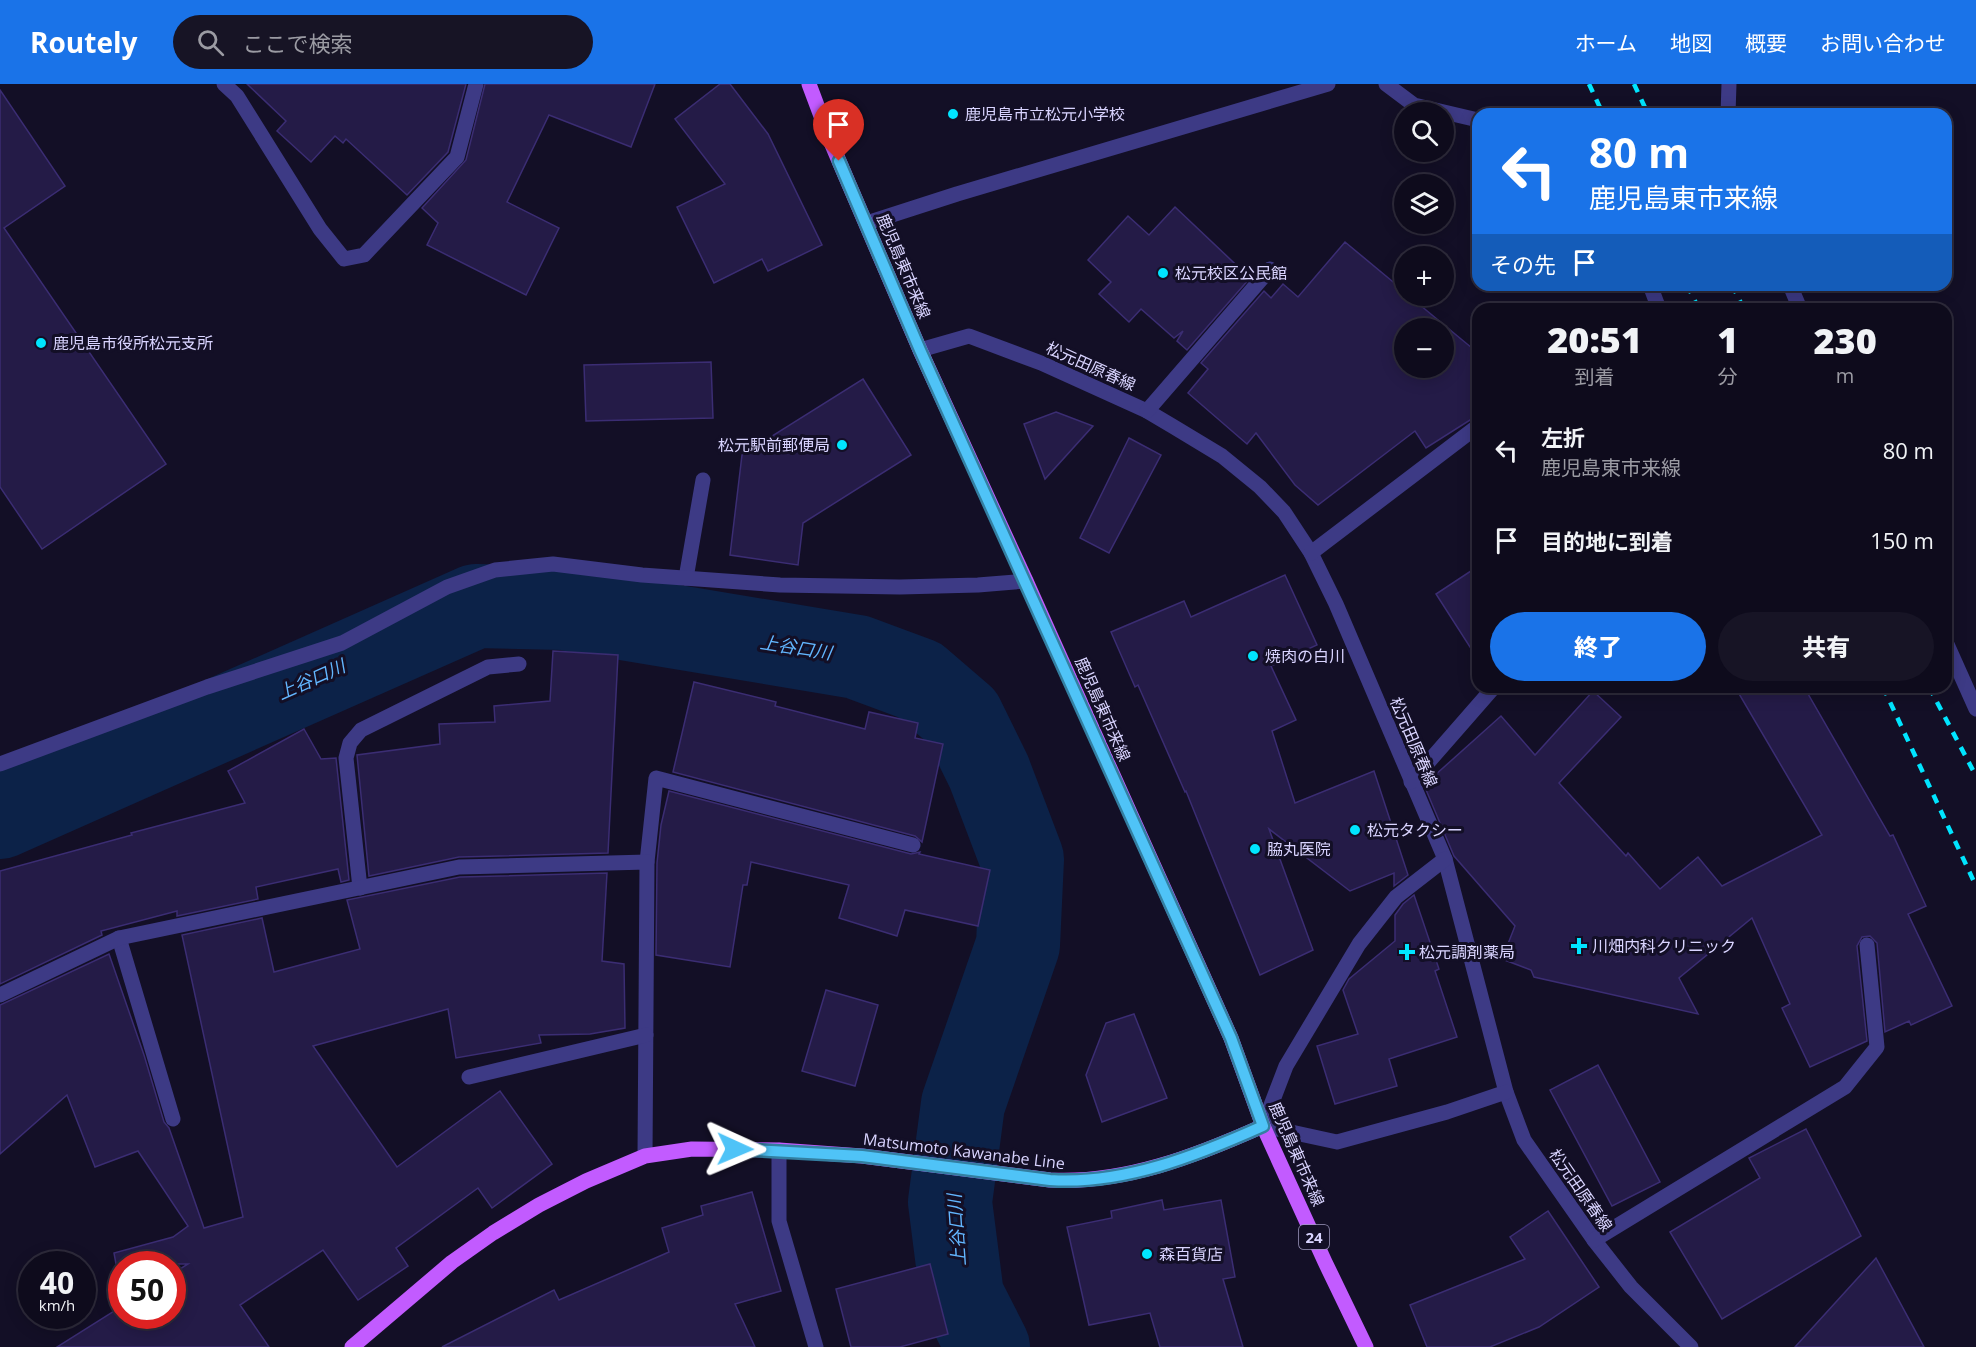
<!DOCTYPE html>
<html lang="ja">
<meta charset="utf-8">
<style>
body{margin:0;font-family:"Open Sans","Noto Sans JP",sans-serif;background:#171425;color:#f1f3f6;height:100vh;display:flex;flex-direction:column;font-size:22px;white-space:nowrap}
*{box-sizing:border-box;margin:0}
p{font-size:20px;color:#9b9ba3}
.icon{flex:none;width:33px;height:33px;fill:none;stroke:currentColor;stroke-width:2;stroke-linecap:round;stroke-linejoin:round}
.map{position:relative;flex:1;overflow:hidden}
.panel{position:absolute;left:1472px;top:219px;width:480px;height:390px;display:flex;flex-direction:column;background:#0e0b1c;border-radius:18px;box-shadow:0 3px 15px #0003,0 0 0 2px #2e2b3b}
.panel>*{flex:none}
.banner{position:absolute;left:1472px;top:24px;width:480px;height:183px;border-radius:18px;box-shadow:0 3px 15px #0003,0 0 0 2px #2e2b3b;background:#1a73e8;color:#fff;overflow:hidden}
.controls{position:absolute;left:1394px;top:18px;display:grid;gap:12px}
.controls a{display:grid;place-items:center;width:60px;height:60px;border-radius:50%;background:#0e0b1c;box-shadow:0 3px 15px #0003,0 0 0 2px #2e2b3b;font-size:30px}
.speed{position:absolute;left:18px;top:1167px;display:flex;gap:12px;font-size:30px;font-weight:700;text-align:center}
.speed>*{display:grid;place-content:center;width:78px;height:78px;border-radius:50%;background:#0e0b1c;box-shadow:0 3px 15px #0003,0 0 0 2px #2e2b3b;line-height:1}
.speed small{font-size:15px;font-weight:400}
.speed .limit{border:9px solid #d22;background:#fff;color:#111}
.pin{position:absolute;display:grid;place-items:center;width:51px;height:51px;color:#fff;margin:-62px -26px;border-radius:50% 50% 50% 0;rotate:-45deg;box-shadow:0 0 6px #0007}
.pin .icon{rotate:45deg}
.me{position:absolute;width:66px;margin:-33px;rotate:91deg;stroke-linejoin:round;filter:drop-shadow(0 0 4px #0008)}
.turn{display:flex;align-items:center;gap:21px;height:126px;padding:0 18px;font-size:27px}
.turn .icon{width:78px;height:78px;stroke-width:2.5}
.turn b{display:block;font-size:42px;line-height:51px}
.then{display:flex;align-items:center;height:57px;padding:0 18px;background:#0003;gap:12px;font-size:22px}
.eta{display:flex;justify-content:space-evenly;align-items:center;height:102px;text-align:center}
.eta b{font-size:36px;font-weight:800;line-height:42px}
.action{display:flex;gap:12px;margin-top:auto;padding:12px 18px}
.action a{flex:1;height:69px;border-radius:36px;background:#1a73e8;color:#fff;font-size:24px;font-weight:800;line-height:69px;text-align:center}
.action a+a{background:#171425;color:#f1f3f6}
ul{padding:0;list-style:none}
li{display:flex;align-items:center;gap:18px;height:90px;padding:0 18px}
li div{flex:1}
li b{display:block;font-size:22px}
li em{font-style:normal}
header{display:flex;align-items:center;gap:36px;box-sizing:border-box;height:84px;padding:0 30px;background:#1a73e8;color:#fff}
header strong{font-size:28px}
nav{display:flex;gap:33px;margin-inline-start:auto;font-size:21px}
.search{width:420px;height:54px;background:#171425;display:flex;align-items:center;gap:15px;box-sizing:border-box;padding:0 21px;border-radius:33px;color:#9b9ba3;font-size:22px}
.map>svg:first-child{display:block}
</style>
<header>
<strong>Routely</strong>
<div class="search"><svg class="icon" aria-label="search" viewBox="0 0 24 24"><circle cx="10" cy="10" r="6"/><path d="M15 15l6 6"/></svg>ここで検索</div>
<nav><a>ホーム</a><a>地図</a><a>概要</a><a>お問い合わせ</a></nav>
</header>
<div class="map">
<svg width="1976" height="1263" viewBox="0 0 1976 1263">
<rect width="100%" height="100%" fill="#130f26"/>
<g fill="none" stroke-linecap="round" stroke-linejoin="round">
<path stroke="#0c2248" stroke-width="84" d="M 0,733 L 476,522 L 563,524 L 857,573 L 919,596 L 962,633 L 989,688 L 1022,775 L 1018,861 L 963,1020 L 950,1118 L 962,1212 L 988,1263"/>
</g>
<g fill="#241b47" stroke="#3b2d73" stroke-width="1.5" fill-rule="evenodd">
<path d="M 247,0 L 466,0 L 448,68 L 407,111 L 346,55 L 343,59 L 335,52 L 311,78 L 277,47 L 286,37 Z"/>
<path d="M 485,0 L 655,0 L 631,63 L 549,31 L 507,118 L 559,144 L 526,211 L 427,161 L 438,139 L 422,124 L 466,76 Z"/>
<path d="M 720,0 L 730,0 L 768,50 L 822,161 L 768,187 L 762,175 L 714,199 L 677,123 L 725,100 L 675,35 Z"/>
<path d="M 0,6 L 65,102 L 4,144 L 166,380 L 42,465 L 0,403 Z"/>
<path d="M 1175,123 L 1250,194 L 1187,266 L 1177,257 L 1183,247 L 1174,254 L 1141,225 L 1129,238 L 1099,210 L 1111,198 L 1088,176 L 1128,132 L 1149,151 Z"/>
<path d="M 1345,158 L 1404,207 L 1404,212 L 1409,212 L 1478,269 L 1478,331 L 1426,364 L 1415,347 L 1318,421 L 1295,401 L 1256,349 L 1247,360 L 1188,309 L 1208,285 L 1201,279 L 1264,207 L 1271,214 L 1283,200 L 1298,213 ZM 1404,244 L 1443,244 L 1443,284 L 1404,284 Z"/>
<path d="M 711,278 L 713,334 L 586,337 L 584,281 Z"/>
<path d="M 863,295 L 911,371 L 803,439 L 798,481 L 730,471 L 742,371 Z"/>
<path d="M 1056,328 L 1093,342 L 1045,395 L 1024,340 Z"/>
<path d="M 1129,354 L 1161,371 L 1109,469 L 1080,454 Z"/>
<path d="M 1477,483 L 1477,574 L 1436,510 Z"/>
<path d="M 1285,491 L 1317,561 L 1271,582 L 1296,636 L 1272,647 L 1295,719 L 1374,687 L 1408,791 L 1394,802 L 1394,789 L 1350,807 L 1269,745 L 1313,866 L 1260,891 L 1186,707 L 1185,708 L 1138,601 L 1135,603 L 1111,548 L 1184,517 L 1191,533 Z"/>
<path d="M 553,567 L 618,571 L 608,769 L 459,773 L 369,792 L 357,671 L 440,660 L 439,640 L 495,638 L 494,622 L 550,617 Z"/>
<path d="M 694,598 L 776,618 L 775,622 L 865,645 L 869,628 L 918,639 L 915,654 L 943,660 L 922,758 L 915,752 L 673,688 Z"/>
<path d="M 1735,603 L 1804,603 L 1890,752 L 1893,751 L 1926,822 L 1908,830 L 1952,922 L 1911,941 L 1909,937 L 1885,948 L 1877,859 L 1870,852 L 1862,853 L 1857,862 L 1867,957 L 1810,983 L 1782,924 L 1790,920 L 1752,834 L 1679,894 L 1698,930 L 1534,893 L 1531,886 L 1502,875 L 1515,842 L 1454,772 L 1424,701 L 1501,632 L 1535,671 L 1593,607 L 1621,633 L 1559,699 L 1626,772 L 1628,769 L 1660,805 L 1698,773 L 1722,802 L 1822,751 Z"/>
<path d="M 304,645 L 321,675 L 336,674 L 349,796 L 341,798 L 338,785 L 256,803 L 258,815 L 177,832 L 177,827 L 101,847 L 102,851 L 0,900 L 0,787 L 132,751 L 131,749 L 245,719 L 228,687 Z"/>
<path d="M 669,707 L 911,770 L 920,768 L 919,770 L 990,786 L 978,842 L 905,826 L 897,852 L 839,834 L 849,801 L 751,778 L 747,801 L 743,801 L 730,883 L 656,871 L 657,779 L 661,741 Z"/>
<path d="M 607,789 L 602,877 L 624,880 L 625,944 L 590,950 L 539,951 L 541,959 L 456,974 L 448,925 L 313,962 L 397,1083 L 500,1007 L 552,1080 L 492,1124 L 478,1104 L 396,1164 L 408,1182 L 358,1216 L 323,1166 L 240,1221 L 269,1263 L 57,1263 L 122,1222 L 122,1232 L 172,1232 L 172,1190 L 188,1180 L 116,1180 L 114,1169 L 173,1153 L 188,1142 L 138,1067 L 95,1083 L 67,1011 L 0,1070 L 0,921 L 109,870 L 144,971 L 164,1038 L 169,1044 L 204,1144 L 243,1133 L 182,851 L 262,834 L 274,888 L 360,865 L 347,816 L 460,793 Z"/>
<path d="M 1414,811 L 1439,885 L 1435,887 L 1457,953 L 1389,975 L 1397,1002 L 1335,1020 L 1317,962 L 1358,950 L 1343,906 L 1349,895 L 1395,857 L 1395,831 L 1403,820 Z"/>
<path d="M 826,906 L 878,921 L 855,1002 L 802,987 Z"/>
<path d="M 1134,930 L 1167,1014 L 1102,1038 L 1086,991 L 1106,939 Z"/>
<path d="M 1598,981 L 1660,1098 L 1612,1122 L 1550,1006 Z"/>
<path d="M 1806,1045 L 1861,1152 L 1722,1235 L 1670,1148 L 1760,1094 L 1749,1074 Z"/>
<path d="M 752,1108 L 781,1207 L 735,1220 L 755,1263 L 442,1263 L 554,1206 L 559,1216 L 669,1168 L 662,1144 L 703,1131 L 701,1122 Z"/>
<path d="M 1162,1116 L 1164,1126 L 1221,1116 L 1235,1193 L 1223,1195 L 1243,1263 L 1160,1263 L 1150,1229 L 1089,1241 L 1067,1143 L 1112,1134 L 1111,1127 Z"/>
<path d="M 1548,1127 L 1599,1203 L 1539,1243 L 1490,1263 L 1427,1263 L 1410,1221 L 1525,1175 L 1510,1153 Z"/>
<path d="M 1876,1174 L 1924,1263 L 1795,1263 Z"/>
<path d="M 930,1180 L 948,1250 L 900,1263 L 851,1263 L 836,1205 Z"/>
</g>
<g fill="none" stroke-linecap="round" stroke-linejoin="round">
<g stroke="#3d3a85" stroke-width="15">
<path d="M 224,0 L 237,12 L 320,145 L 344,175 L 364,171 L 457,73 L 476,0"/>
<path d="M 1386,0 L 1414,21 L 1478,36"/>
<path d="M 1728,30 L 1729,0"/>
<path d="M 867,139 L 957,110 L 1328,0"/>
<path d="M 1650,201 L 1659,225"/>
<path d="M 1790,201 L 1800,225"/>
<path d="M 920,266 L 969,252 L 1041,279 L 1147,327 L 1174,343 L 1222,372 L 1260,403 L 1284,428 L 1311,469 L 1336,520 L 1445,775 L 1506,1008 L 1524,1056 L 1594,1156 L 1631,1203 L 1691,1263"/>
<path d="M 1147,327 L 1270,185"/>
<path d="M 1311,469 L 1474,345"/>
<path d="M 686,494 L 703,396"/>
<path d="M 1946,558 L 1976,625"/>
<path d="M 0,680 L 207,603 L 342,559 L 447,503 L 495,486 L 553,480 L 642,491 L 780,501 L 900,503 L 978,501 L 1026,497"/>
<path d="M 1411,698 L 1494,603"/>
<path d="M 1445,775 L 1396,813 L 1359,860 L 1286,982 L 1263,1042 L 1337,1058 L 1447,1028 L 1506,1008"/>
<path d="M 647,778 L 656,694 L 913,761"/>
<path d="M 360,804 L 346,674 L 350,659 L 361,646 L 488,583 L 519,580"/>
<path d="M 119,854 L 173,1035"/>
<path d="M 0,911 L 119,854 L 459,783 L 647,778 L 645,1072"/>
<path d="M 469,993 L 646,951"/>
<path d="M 779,1066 L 779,1137 L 816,1263"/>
<path d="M 1594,1156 L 1845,1003 L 1877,963 L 1867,861"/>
</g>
<g stroke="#c25bff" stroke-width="15">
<path d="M 809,0 L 830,56 L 920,266 L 1026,497 L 1231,954 L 1263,1042 L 1325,1178 L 1366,1263"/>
<path d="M 352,1263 L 452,1178 L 493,1149 L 539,1121 L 586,1097 L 645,1072 L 692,1065 L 779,1066 L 862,1072 L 1050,1096 C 1124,1100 1196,1072 1263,1042"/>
</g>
<g stroke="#00e5ff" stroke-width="4.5" stroke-dasharray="9 8" stroke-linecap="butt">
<path d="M 1589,0 L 1603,30"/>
<path d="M 1634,0 L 1648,30"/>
<path d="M 1687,201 L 1699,225"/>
<path d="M 1732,201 L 1744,225"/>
<path d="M 1883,603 L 1976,802"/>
<path d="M 1929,603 L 1976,692"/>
</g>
</g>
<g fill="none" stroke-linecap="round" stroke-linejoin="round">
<g stroke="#337fa1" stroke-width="15">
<path id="route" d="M 735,1065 L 862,1072 L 1050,1096 C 1123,1101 1196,1072 1263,1042 L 1231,954 L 920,266 L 839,77"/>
</g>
<use href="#route" stroke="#4fc3f7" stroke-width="10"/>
</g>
<g fill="#00e5ff" stroke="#130f26" stroke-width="2">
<circle cx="953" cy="30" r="6"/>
<circle cx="1163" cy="189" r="6"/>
<circle cx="41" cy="259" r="6"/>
<circle cx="842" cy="361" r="6"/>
<circle cx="1253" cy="572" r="6"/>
<circle cx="1355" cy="746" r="6"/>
<circle cx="1255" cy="765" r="6"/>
<path d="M1576 853h6v6h6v6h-6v6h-6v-6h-6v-6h6z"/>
<path d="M1404 859h6v6h6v6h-6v6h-6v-6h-6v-6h6z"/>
<circle cx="1147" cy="1170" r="6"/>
</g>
<g text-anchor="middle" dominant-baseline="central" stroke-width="6" stroke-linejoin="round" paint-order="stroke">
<rect fill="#130f26" stroke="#9e99be" stroke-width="1.5" x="1299" y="1141" width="30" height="24" rx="4.5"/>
<g font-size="15" font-weight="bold" fill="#d9d4ff">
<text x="1314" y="1153">24</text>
</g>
<g font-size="16" fill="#d9d4ff" stroke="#130f26" text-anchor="start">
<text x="965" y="30">鹿児島市立松元小学校</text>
<text x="1175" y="189">松元校区公民館</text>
<text x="53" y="259">鹿児島市役所松元支所</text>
<text x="830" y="361" text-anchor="end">松元駅前郵便局</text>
<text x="1265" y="572">焼肉の白川</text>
<text x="1367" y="746">松元タクシー</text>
<text x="1267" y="765">脇丸医院</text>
<text x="1592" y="862">川畑内科クリニック</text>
<text x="1419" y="868">松元調剤薬局</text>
<text x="1159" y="1170">森百貨店</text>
</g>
<g font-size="16" fill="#d9d4ff" stroke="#130f26">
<text transform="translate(904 182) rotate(67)">鹿児島東市来線</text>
<text transform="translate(1091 282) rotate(24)">松元田原春線</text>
<text transform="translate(1103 625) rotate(66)">鹿児島東市来線</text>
<text transform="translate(1414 658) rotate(67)">松元田原春線</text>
<text transform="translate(964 1067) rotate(7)">Matsumoto Kawanabe Line</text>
<text transform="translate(1297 1070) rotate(66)">鹿児島東市来線</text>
<text transform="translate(1581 1106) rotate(55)">松元田原春線</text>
</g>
<g font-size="18" font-style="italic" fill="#62b6ff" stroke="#130f26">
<text transform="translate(796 563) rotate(9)">上谷口川</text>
<text transform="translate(311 595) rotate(-24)">上谷口川</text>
<text transform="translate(956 1146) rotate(-94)">上谷口川</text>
</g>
</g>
</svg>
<div class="controls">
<a><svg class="icon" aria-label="search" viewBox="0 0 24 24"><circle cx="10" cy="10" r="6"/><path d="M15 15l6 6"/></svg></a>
<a><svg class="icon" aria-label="layers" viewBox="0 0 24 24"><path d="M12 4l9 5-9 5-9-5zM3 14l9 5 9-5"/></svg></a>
<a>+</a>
<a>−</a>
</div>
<div class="speed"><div>40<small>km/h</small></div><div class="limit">50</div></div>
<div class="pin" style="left:839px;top:77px;background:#d93025"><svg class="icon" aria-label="arrive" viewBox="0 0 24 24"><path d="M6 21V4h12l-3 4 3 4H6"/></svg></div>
<svg class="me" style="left:735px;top:1065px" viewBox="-20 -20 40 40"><path d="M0-17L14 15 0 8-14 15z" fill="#4fc3f7" stroke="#fff" stroke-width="4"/></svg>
<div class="banner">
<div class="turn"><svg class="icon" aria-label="left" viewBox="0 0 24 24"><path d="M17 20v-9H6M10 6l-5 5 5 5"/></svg><div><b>80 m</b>鹿児島東市来線</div></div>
<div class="then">その先<svg class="icon" aria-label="arrive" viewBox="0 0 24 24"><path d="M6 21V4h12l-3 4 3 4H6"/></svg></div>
</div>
<section class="panel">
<div class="eta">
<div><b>20:51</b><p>到着</p></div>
<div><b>1</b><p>分</p></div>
<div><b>230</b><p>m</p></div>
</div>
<ul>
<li><svg class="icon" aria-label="left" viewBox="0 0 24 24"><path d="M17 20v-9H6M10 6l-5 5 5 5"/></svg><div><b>左折</b><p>鹿児島東市来線</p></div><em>80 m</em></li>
<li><svg class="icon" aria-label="arrive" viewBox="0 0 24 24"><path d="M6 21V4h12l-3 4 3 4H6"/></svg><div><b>目的地に到着</b></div><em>150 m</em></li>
</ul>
<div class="action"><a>終了</a><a>共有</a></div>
</section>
</div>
